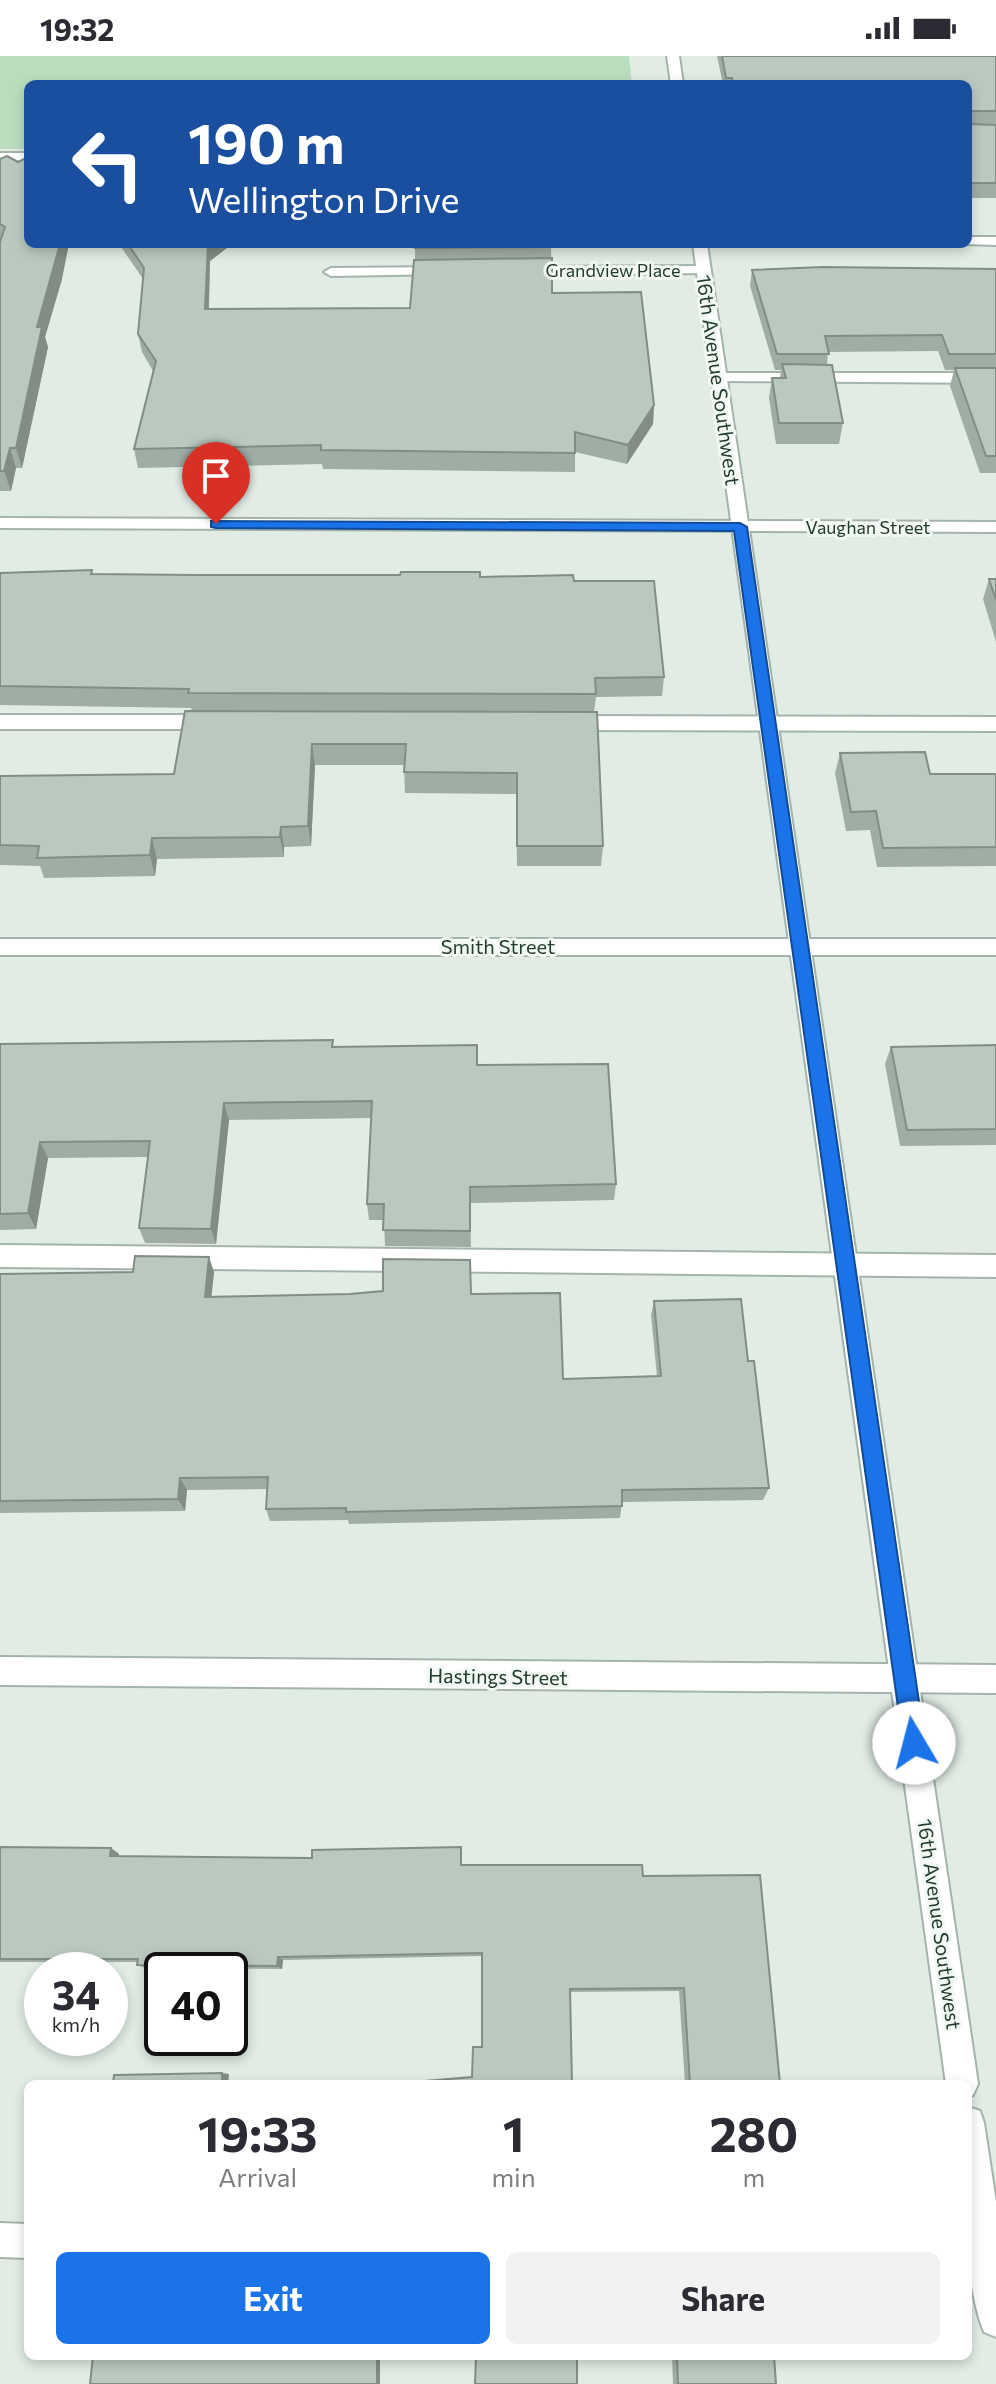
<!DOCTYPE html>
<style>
body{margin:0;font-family:Commissioner,sans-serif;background:#f2f2f3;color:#2b2b33;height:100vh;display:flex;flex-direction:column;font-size:30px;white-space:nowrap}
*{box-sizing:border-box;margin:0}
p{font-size:26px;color:#7c7c81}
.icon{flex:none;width:44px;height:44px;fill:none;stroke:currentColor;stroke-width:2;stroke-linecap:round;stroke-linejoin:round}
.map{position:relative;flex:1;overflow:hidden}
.panel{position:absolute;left:24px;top:2024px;width:948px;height:280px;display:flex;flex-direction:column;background:#fff;border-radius:12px;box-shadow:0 4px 12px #0003}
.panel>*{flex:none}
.top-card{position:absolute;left:24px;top:24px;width:948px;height:168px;border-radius:12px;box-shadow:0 4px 12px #0003;background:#1a4fa0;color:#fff;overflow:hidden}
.speed{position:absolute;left:24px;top:1896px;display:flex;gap:16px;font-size:40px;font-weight:700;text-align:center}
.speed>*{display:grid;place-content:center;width:104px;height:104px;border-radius:50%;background:#fff;box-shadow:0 4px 12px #0003;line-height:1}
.speed small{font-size:20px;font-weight:400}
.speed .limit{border:4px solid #111;border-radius:12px;background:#fff;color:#111}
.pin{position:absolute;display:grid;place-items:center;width:68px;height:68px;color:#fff;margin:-82px -34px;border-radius:50% 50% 50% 0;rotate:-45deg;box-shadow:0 0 8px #0007}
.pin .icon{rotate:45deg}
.me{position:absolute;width:88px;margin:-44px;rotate:352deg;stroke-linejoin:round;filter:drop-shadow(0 0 6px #0008)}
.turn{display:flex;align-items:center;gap:28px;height:168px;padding:0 32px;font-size:36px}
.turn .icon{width:104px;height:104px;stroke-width:2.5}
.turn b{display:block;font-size:56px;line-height:68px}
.eta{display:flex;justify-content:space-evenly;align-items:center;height:136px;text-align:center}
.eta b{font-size:48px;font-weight:700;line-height:56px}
.primary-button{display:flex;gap:16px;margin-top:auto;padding:16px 32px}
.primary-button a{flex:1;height:92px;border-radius:12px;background:#1a73e8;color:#fff;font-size:32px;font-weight:700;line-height:92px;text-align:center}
.primary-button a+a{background:#f2f2f3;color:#2b2b33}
.status{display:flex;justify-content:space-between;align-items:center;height:56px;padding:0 40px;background:#fff;direction:ltr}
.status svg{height:22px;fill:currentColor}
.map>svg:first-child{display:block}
</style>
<div class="status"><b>19:32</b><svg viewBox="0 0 49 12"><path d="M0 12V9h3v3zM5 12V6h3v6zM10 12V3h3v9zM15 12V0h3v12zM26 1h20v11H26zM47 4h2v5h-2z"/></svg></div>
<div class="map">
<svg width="996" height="2328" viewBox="0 0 996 2328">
<rect width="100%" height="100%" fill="#e1ece5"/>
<path fill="#baddbd" d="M 0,0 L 629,0 L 632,28 L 28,28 L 28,93 L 0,93 Z"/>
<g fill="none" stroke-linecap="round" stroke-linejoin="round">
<g stroke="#a4b4ab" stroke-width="4">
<g id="service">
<rect x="0" y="97" width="28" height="8"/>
<path d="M 719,317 L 996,317 L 996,327 L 713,325 L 711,322 Z"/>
<path d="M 0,659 L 214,659 L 224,666 L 214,673 L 0,673 Z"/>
<path d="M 566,660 L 996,661 L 996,675 L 566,674 L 556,667 Z"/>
<path d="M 0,1189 L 996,1199 L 996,1221 L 0,1211 Z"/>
<path d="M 0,2167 L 28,2168 L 28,2202 L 0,2201 Z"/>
</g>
</g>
<g stroke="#a4b4ab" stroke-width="4">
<g id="minor">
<path d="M 968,181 L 996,181 L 996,189 L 963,188 L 968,188 Z"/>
<path d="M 704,210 L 711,214 L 709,217 L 522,219 L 515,215 L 522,211 Z"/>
<path d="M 445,211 L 452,215 L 450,218 L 331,220 L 324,216 L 331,212 Z"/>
<path d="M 0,462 L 996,466 L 996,476 L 0,472 Z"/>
<rect x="0" y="883" width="996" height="16"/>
<path d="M 0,1601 L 996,1609 L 996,1637 L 0,1629 Z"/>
</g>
</g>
<g stroke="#a4b4ab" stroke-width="4">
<g id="tertiary">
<path d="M 667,0 L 679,0 L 683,28 L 671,28 Z"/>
<path d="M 693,188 L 707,188 L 978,2028 L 973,2039 L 968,2042 L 968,2028 L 946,2028 Z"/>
<path d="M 968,2051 L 980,2055 L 984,2067 L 996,2146 L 996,2281 L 984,2276 C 960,2219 968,2114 968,2051 Z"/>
</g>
</g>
<use href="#service" fill="#fff" fill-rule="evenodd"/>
<use href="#minor" fill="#fff" fill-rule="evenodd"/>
<use href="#tertiary" fill="#fff" fill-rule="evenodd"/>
</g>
<g fill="#a0ada5">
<path d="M 717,0 L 996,0 L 996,142 L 968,142 L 968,28 L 723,28 Z"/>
<path d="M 0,103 L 62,223 L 45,281 L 48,291 L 22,412 L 16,412 L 11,435 L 0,435 Z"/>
<path d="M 119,188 L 232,188 L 210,205 L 209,253 L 410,252 L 415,204 L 415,188 L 551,188 L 552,237 L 654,349 L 653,368 L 627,408 L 575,396 L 575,416 L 323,413 L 322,408 L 138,412 L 134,393 L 153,315 L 142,296 L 138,278 L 143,223 Z"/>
<path d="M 996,213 L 996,417 L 980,417 L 950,330 L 954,314 L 945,314 L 938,295 L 828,296 L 827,309 L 843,367 L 839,388 L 776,388 L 769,342 L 772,322 L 780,322 L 781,314 L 775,314 L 750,230 L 752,214 Z"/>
<path d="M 0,517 L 480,521 L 574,525 L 664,621 L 662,640 L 596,641 L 594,656 L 603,790 L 601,810 L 517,810 L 516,738 L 405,737 L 404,709 L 315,709 L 311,790 L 284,791 L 284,801 L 157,803 L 155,820 L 44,822 L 40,810 L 0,809 L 0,720 L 174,718 L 192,655 L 191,652 L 0,649 Z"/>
<path d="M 989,523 L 996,523 L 996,586 L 983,543 Z"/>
<path d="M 840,697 L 930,718 L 996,718 L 996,810 L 877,811 L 870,774 L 846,775 L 835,717 Z"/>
<path d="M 0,988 L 334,991 L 478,1009 L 616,1128 L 614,1144 L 470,1147 L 471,1191 L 385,1190 L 384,1164 L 369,1164 L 367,1148 L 371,1062 L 229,1064 L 216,1188 L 145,1187 L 139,1172 L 148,1101 L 48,1102 L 36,1173 L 0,1174 Z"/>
<path d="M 996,989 L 996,1089 L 900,1090 L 885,1008 L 891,991 Z"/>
<path d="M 214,1216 L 211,1240 L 471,1238 L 563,1323 L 657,1320 L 651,1259 L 654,1245 L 748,1305 L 769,1432 L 763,1444 L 622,1446 L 620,1462 L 349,1468 L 348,1464 L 270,1465 L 266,1453 L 267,1433 L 187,1434 L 185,1455 L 0,1457 L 0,1218 Z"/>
<path d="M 0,1791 L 111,1792 L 119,1798 L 119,1800 L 312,1802 L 461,1791 L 461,1809 L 643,1820 L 780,2028 L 685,2028 L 679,1935 L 570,1936 L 472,2021 L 482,1991 L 482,1900 L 283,1904 L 282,1913 L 145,1912 L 137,1909 L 137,1906 L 0,1906 Z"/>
<path d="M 672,2300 L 774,2300 L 776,2328 L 673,2328 Z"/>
</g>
<g fill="#828d86">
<path d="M 60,188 L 69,188 L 62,223 L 45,281 L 48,291 L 22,412 L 16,392 L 37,271 Z"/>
<path d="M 208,188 L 232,188 L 210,205 L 208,272 L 205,253 Z"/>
<path d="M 654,349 L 653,368 L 627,408 L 628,389 Z"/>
<path d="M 10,392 L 16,412 L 11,435 L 4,415 Z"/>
<path d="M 312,688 L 315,709 L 311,790 L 308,770 Z"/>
<path d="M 281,771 L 284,791 L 284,801 L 280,781 Z"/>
<path d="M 152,782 L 157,803 L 155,820 L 150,799 Z"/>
<path d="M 224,1047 L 229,1064 L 216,1188 L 211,1173 Z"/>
<path d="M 40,1086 L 48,1102 L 36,1173 L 28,1157 Z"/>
<path d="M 209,1201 L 214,1216 L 210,1255 L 205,1241 Z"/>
<path d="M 180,1422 L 187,1434 L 185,1455 L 178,1443 Z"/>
<path d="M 111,1792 L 119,1798 L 119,1805 L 110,1800 Z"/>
<path d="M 278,1901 L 283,1904 L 282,1913 L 277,1910 Z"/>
<path d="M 222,2017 L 229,2018 L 228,2028 L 222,2028 Z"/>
<rect x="377" y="2300" width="3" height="28"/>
</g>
<g fill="#bac9c0" stroke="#828d86" stroke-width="2">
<path d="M 722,0 L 996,0 L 996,55 L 972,55 L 968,58 L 969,68 L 996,69 L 996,127 L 968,127 L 968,28 L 733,28 L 732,22 L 726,22 Z"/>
<path d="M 7,100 L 18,106 L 28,101 L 28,188 L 60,188 L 37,271 L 42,271 L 16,392 L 10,392 L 4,415 L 0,415 L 0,186 L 5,171 L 0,168 L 0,103 Z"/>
<path d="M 128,188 L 208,188 L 205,253 L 410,252 L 414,204 L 552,202 L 552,237 L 641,236 L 654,349 L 628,389 L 575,376 L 575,397 L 321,394 L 321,389 L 134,393 L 156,305 L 138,278 L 144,212 Z"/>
<path d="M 415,188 L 551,188 L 551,191 L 415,192 Z"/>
<path d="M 823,211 L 996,213 L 996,298 L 949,298 L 942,279 L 825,280 L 829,298 L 777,298 L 752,214 Z"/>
<path d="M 782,308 L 832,309 L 843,367 L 779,367 L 772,322 L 786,322 Z"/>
<path d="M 955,312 L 996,312 L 996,400 L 986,400 Z"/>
<path d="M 92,514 L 91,518 L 196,519 L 400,519 L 401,516 L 480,516 L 480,521 L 573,519 L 574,525 L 654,525 L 664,621 L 595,622 L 596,638 L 188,637 L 189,633 L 0,630 L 0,517 Z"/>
<path d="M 989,523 L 996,523 L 996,544 Z"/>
<path d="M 185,655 L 597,656 L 603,790 L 517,790 L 517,717 L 404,716 L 406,688 L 312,688 L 308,770 L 281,771 L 280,781 L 152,782 L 150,799 L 37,802 L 39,790 L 0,789 L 0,720 L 174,718 Z"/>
<path d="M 925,696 L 930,718 L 996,718 L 996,791 L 883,792 L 876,755 L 851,756 L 840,697 Z"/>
<path d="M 333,984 L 332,991 L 477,989 L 477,1009 L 608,1008 L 616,1128 L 470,1131 L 470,1175 L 383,1174 L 384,1148 L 367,1148 L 372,1045 L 224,1047 L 211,1173 L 139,1172 L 150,1085 L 40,1086 L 28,1157 L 0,1158 L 0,988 Z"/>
<path d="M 996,989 L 996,1073 L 907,1074 L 891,991 Z"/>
<path d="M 135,1200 L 209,1201 L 205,1241 L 350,1238 L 383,1235 L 383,1203 L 470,1204 L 471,1238 L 560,1237 L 563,1323 L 661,1320 L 654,1245 L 741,1243 L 748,1305 L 754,1305 L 769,1432 L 622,1434 L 622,1450 L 346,1456 L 346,1452 L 266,1453 L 268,1421 L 180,1422 L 178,1443 L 0,1445 L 0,1218 L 133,1216 Z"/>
<path d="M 0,1791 L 111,1792 L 110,1800 L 312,1802 L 312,1794 L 461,1791 L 461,1809 L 642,1809 L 643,1820 L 760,1819 L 780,2028 L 690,2028 L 684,1932 L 570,1933 L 572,2028 L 389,2028 L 472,2021 L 473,1991 L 482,1991 L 482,1897 L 278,1901 L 277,1910 L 137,1909 L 138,1903 L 0,1903 Z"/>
<path d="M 222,2017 L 222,2028 L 113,2028 L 114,2019 Z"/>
<path d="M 93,2300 L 377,2300 L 377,2328 L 90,2328 Z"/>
<path d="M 476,2300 L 577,2300 L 577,2328 L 475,2328 Z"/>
<path d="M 677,2300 L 774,2300 L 776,2328 L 678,2328 Z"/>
</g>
<path fill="#1a73e8" stroke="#114b97" stroke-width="2" d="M 211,465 L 740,467 L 747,471 L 925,1687 L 922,1694 L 914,1698 L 906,1694 L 903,1687 L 734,475 L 216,472 L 211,471 Z"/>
<g text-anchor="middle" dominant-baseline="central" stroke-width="6" stroke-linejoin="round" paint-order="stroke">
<g font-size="18" fill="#223c30" stroke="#f2f8f4">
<text x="613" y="214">Grandview Place</text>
<text x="868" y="471">Vaughan Street</text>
</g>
<g font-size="20" fill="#223c30" stroke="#f2f8f4">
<text transform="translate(719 324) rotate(82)">16th Avenue Southwest</text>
<text x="498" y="890">Smith Street</text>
<text transform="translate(498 1620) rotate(1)">Hastings Street</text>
<text transform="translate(940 1868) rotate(82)">16th Avenue Southwest</text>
</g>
</g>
</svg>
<div class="speed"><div>34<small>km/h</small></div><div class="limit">40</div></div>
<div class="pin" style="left:216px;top:468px;background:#d93025"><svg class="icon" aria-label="arrive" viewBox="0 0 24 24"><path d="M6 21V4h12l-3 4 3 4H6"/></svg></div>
<svg class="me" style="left:914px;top:1687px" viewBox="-20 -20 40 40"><circle r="19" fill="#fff"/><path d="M0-13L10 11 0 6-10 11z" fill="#1a73e8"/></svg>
<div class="top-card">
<div class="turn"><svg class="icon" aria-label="left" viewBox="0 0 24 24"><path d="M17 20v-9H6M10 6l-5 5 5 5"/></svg><div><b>190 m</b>Wellington Drive</div></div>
</div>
<section class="panel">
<div class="eta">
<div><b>19:33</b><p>Arrival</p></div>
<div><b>1</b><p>min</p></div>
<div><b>280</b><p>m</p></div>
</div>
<div class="primary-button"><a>Exit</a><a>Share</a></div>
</section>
</div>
